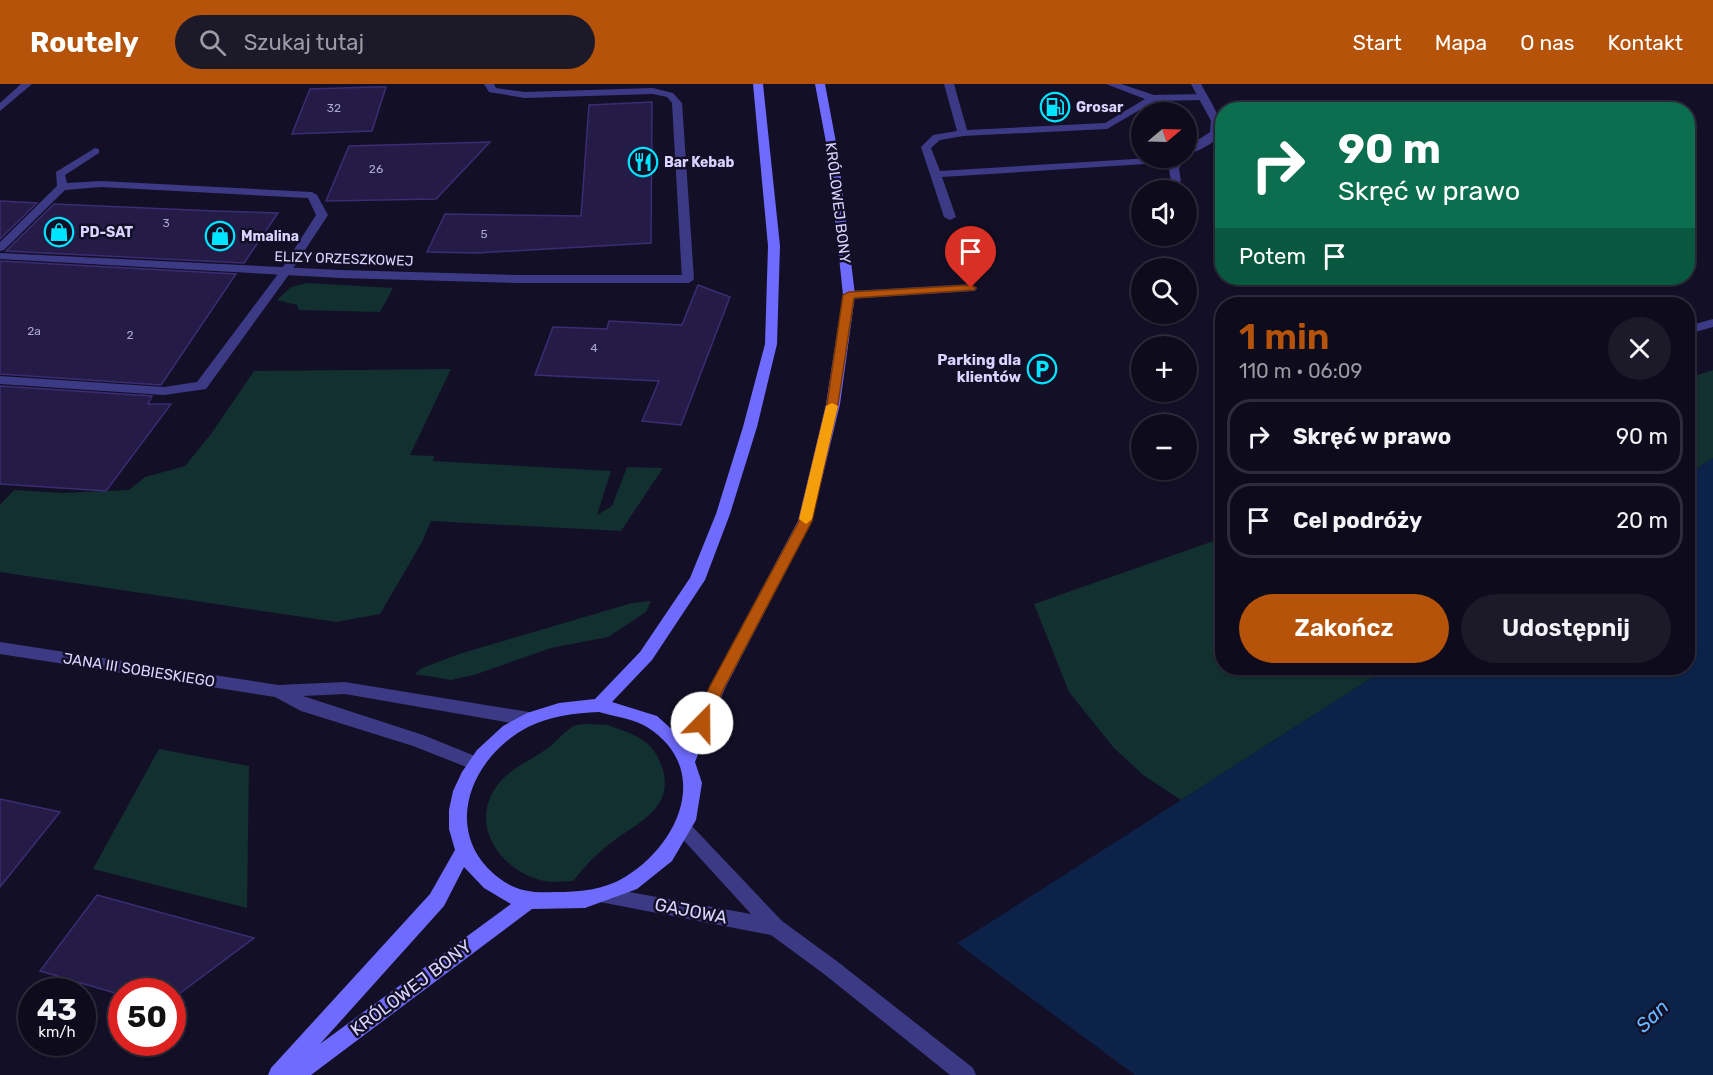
<!DOCTYPE html>
<html lang="pl">
<meta charset="utf-8">
<style>
body{margin:0;font-family:Rubik,sans-serif;background:#1c1929;color:#f1f3f6;height:100vh;display:flex;flex-direction:column;font-size:22px;white-space:nowrap}
*{box-sizing:border-box;margin:0}
p{font-size:20px;color:#9b9ba3}
.icon{flex:none;width:33px;height:33px;fill:none;stroke:currentColor;stroke-width:2;stroke-linecap:round;stroke-linejoin:round}
.map{position:relative;flex:1;overflow:hidden}
.panel{position:absolute;left:1215px;top:213px;width:480px;height:378px;display:flex;flex-direction:column;background:#0e0b1c;border-radius:24px;box-shadow:0 2px 4px #0004,0 0 0 2px #2e2b3b}
.panel>*{flex:none}
.guide{position:absolute;left:1215px;top:18px;width:480px;height:183px;border-radius:24px;box-shadow:0 2px 4px #0004,0 0 0 2px #2e2b3b;background:#0b6e4f;color:#fff;overflow:hidden}
.needle{width:39px;rotate:71deg}
.controls{position:absolute;left:1131px;top:18px;display:grid;gap:12px}
.controls a{display:grid;place-items:center;width:66px;height:66px;border-radius:50%;background:#0e0b1c;box-shadow:0 2px 4px #0004,0 0 0 2px #2e2b3b;font-size:30px}
.speed{position:absolute;left:18px;top:894px;display:flex;gap:12px;font-size:30px;font-weight:700;text-align:center}
.speed>*{display:grid;place-content:center;width:78px;height:78px;border-radius:50%;background:#0e0b1c;box-shadow:0 2px 4px #0004,0 0 0 2px #2e2b3b;line-height:1}
.speed small{font-size:15px;font-weight:400}
.speed .limit{border:9px solid #d22;background:#fff;color:#111}
.pin{position:absolute;display:grid;place-items:center;width:51px;height:51px;color:#fff;margin:-62px -26px;border-radius:50% 50% 50% 0;rotate:-45deg;box-shadow:0 0 6px #0007}
.pin .icon{rotate:45deg}
.me{position:absolute;width:66px;margin:-33px;rotate:22deg;stroke-linejoin:round;filter:drop-shadow(0 0 4px #0008)}
.turn{display:flex;align-items:center;gap:21px;height:126px;padding:0 24px;font-size:27px}
.turn .icon{width:78px;height:78px;stroke-width:2.5}
.turn b{display:block;font-size:42px;line-height:51px}
.then{display:flex;align-items:center;height:57px;padding:0 24px;background:#0003;gap:12px;font-size:22px}
.round{display:grid;place-items:center;flex:none;width:63px;height:63px;border-radius:32px;background:#1c1929}
.overview{display:flex;align-items:center;justify-content:space-between;height:102px;padding:0 24px}
h1{font-size:36px;font-weight:600;line-height:45px;color:#b45309}
.action{display:flex;gap:12px;margin-top:auto;padding:12px 24px}
.action a{flex:1;height:69px;border-radius:36px;background:#b45309;color:#fff;font-size:24px;font-weight:600;line-height:69px;text-align:center}
.action a+a{background:#1c1929;color:#f1f3f6}
ul{padding:0;list-style:none}
li{display:flex;align-items:center;gap:18px;height:75px;margin:0 12px 9px;padding:0 12px;border:3px solid #2e2b3b;border-radius:24px}
li div{flex:1}
li b{display:block;font-size:22px}
li em{font-style:normal}
header{display:flex;align-items:center;gap:36px;box-sizing:border-box;height:84px;padding:0 30px;background:#b45309;color:#fff}
header strong{font-size:28px}
nav{display:flex;gap:33px;margin-inline-start:auto;font-size:21px}
.search{width:420px;height:54px;background:#1c1929;display:flex;align-items:center;gap:15px;box-sizing:border-box;padding:0 21px;border-radius:33px;color:#9b9ba3;font-size:22px}
.map>svg:first-child{display:block}
</style>
<header>
<strong>Routely</strong>
<div class="search"><svg class="icon" aria-label="search" viewBox="0 0 24 24"><circle cx="10" cy="10" r="6"/><path d="M15 15l6 6"/></svg>Szukaj tutaj</div>
<nav><a>Start</a><a>Mapa</a><a>O nas</a><a>Kontakt</a></nav>
</header>
<div class="map">
<svg width="1713" height="991" viewBox="0 0 1713 991">
<rect width="100%" height="100%" fill="#130f26"/>
<g fill="#12302f">
<path d="M 307,199 L 393,204 L 380,228 L 299,226 L 297,221 L 277,216 L 291,203 Z"/>
<path d="M 451,285 L 410,371 L 434,372 L 433,377 L 611,387 L 597,431 L 612,422 L 627,383 L 663,384 L 621,447 L 431,437 L 422,458 L 380,530 L 336,538 L 0,488 L 0,421 L 14,406 L 63,409 L 129,406 L 145,393 L 185,382 L 211,350 L 254,287 Z"/>
<path d="M 1713,286 L 1713,374 L 1688,390 L 1688,294 Z"/>
<path d="M 1222,454 L 1222,584 L 1387,584 L 1181,716 L 1143,691 L 1114,664 L 1069,608 L 1034,520 Z"/>
<path d="M 651,517 L 646,528 L 608,553 L 551,564 L 474,591 L 451,596 L 415,590 L 422,584 L 459,570 L 632,519 Z"/>
<path d="M 608,641 C 632,650 651,654 661,680 C 677,723 640,737 612,758 C 597,769 585,782 573,797 C 561,798 548,799 537,795 C 504,785 475,749 490,714 C 501,687 526,680 548,664 C 556,658 563,649 572,643 C 581,638 598,641 608,641 Z"/>
<path d="M 159,665 L 249,682 L 247,824 L 93,785 Z"/>
</g>
<path fill="#0c2248" d="M 1713,374 L 1713,991 L 832,991 L 939,871 L 1387,584 L 1688,584 L 1688,390 Z"/>
<path fill="#130f26" d="M 954,857 L 1135,991 L 829,991 L 937,869 Z"/>
<g fill="#241b47" stroke="#3b2d73" stroke-width="1.5">
<path d="M 373,3 L 386,3 L 372,47 L 292,50 L 310,5 Z"/>
<path d="M 652,18 L 651,159 L 477,169 L 427,168 L 445,130 L 581,132 L 589,21 Z"/>
<path d="M 490,58 L 436,115 L 326,117 L 349,62 Z"/>
<path d="M 0,117 L 37,119 L 0,155 Z"/>
<path d="M 54,120 L 215,127 L 278,129 L 244,179 L 6,167 Z"/>
<path d="M 0,177 L 236,190 L 161,301 L 0,290 Z"/>
<path d="M 698,201 L 730,213 L 681,341 L 642,337 L 659,297 L 535,291 L 553,243 L 607,245 L 609,237 L 682,241 Z"/>
<path d="M 0,302 L 152,312 L 148,320 L 171,320 L 106,407 L 0,400 Z"/>
<path d="M 0,715 L 60,728 L 0,803 Z"/>
<path d="M 97,811 L 254,854 L 172,915 L 172,908 L 122,908 L 122,911 L 40,887 Z"/>
</g>
<g fill="none" stroke-linecap="round" stroke-linejoin="round">
<g fill="#3d3a85" fill-rule="evenodd">
<path d="M 484,0 L 494,0 L 496,4 L 525,8 L 653,4 L 673,9 L 682,19 L 694,195 L 692,197 L 688,199 L 682,195 L 672,19 L 667,13 L 653,10 L 525,14 L 489,8 Z"/>
<path d="M 944,0 L 954,0 L 967,46 L 1105,39 L 1145,15 L 1106,0 L 1121,0 L 1154,11 L 1203,10 L 1208,13 L 1203,16 L 1155,17 L 1107,45 L 963,52 L 940,56 L 931,64 L 940,87 L 1151,74 L 1182,75 L 1177,78 L 942,93 L 956,133 L 950,136 L 944,133 L 921,63 L 933,51 L 957,47 Z"/>
<path d="M 95,64 L 99,65 L 99,69 L 65,91 L 67,99 L 101,97 L 312,108 L 317,111 L 328,131 L 290,189 L 206,305 L 164,311 L 0,300 L 0,292 L 164,303 L 197,298 L 281,186 L 316,131 L 308,114 L 101,103 L 65,106 L 4,166 L 0,167 L 0,158 L 57,102 L 56,88 Z"/>
<path d="M 971,200 L 977,204 L 975,207 L 849,215 L 843,211 L 849,207 Z"/>
<path d="M 1713,235 L 1713,243 L 1688,250 L 1688,242 Z"/>
</g>
<g fill="#3d3a85" fill-rule="evenodd">
<path d="M 21,0 L 32,0 L 0,27 L 0,19 Z"/>
<path d="M 1191,0 L 1201,0 C 1220,35 1238,54 1186,71 L 1186,64 L 1210,48 L 1211,37 Z"/>
<path d="M 1174,74 L 1184,74 L 1179,85 L 1181,97 L 1176,100 L 1171,97 L 1169,85 Z"/>
<path d="M 0,169 L 340,186 L 518,191 L 688,191 L 694,195 L 688,199 L 518,199 L 340,194 L 0,175 Z"/>
</g>
<g fill="#3d3a85" fill-rule="evenodd">
<path d="M 0,558 L 278,601 L 345,598 L 529,628 L 535,630 L 537,635 L 535,640 L 529,642 L 345,610 L 303,612 L 423,651 L 480,674 L 482,679 L 480,684 L 474,686 L 413,662 L 301,627 L 275,613 L 0,570 Z"/>
<path d="M 684,737 L 690,740 L 782,837 L 838,878 L 973,984 L 976,991 L 950,991 L 824,890 L 771,851 L 600,818 L 598,812 L 600,806 L 607,804 L 751,830 L 678,750 L 675,745 L 678,740 Z"/>
</g>
<path fill="#6f6bff" fill-rule="evenodd" d="M 753,0 L 763,0 L 780,162 L 777,260 L 757,343 L 730,430 L 705,496 L 652,576 L 612,618 L 657,632 L 686,658 L 709,604 L 798,437 L 826,320 L 843,211 L 828,69 L 815,0 L 825,0 L 838,69 L 855,211 L 840,320 L 812,437 L 725,604 L 695,678 L 702,699 L 696,736 L 672,777 L 637,805 L 585,824 L 532,825 L 311,991 L 268,991 L 271,984 L 430,810 L 455,766 L 449,745 L 449,726 L 453,707 L 462,688 L 477,666 L 503,642 L 527,629 L 559,619 L 595,615 L 640,568 L 690,494 L 716,430 L 743,343 L 765,260 L 768,162 ZM 599,628 C 613,632 634,635 647,643 C 712,684 680,760 625,793 C 604,806 579,808 555,808 C 533,809 517,808 499,794 C 440,749 470,673 528,643 C 550,632 575,629 599,628 ZM 464,783 L 484,804 L 511,820 L 320,960 L 444,822 Z"/>
</g>
<path fill="#b45309" stroke="#753606" stroke-width="1.5" d="M 971,201 L 976,204 L 974,206 L 854,214 L 838,320 L 812,437 L 724,604 L 707,644 L 697,644 L 695,639 L 709,604 L 799,437 L 827,320 L 843,211 L 849,208 Z"/>
<path fill="#f59e0b" d="M 832,319 L 838,322 L 812,435 L 806,440 L 799,435 L 826,322 Z"/>
<defs>
<g id="fuel-ring" transform="scale(1.5)"><circle r="9.5" fill="#130f26" stroke="#00e5ff" stroke-width="1.5"/><path d="M-5.5-6h7V0h2V4h1.3V-2.5L3-4.5l.8-.8L6-3V5H2.5V1h-1V6h-7ZM-4.2-4.7v3.2H.2V-4.7Z" fill="#00e5ff"/></g>
<g id="restaurant-ring" transform="scale(1.5)"><circle r="9.5" fill="#130f26" stroke="#00e5ff" stroke-width="1.5"/><path d="M-5-6h1v4h1v-4h1v4h1v-4h1v5L-1.5 .5V6h-2V.5L-5-1ZM5-6V6H3V1.5H1.5Q1.5-4 5-6Z" fill="#00e5ff"/></g>
<g id="shop-ring" transform="scale(1.5)"><circle r="9.5" fill="#130f26" stroke="#00e5ff" stroke-width="1.5"/><path d="M-5-2.5h2.3a2.7 3.5 0 0 1 5.4 0H5L5.5 6h-11ZM-1.5-2.5h3a1.5 2.3 0 0 0-3 0Z" fill="#00e5ff"/></g>
<g id="parking-ring" transform="scale(1.5)"><circle r="9.5" fill="#130f26" stroke="#00e5ff" stroke-width="1.5"/><path d="M-3.5-5.5H1a3.5 3.5 0 0 1 0 7H-1V5.5H-3.5ZM-1-3.4V-.6H.8a1.4 1.4 0 0 0 0-2.8Z" fill="#00e5ff"/></g>
</defs>
<g fill-rule="evenodd">
<use href="#fuel-ring" x="1055" y="23"/>
<use href="#restaurant-ring" x="643" y="78"/>
<use href="#shop-ring" x="59" y="148"/>
<use href="#shop-ring" x="220" y="152"/>
<use href="#parking-ring" x="1042" y="285"/>
</g>
<g text-anchor="middle" dominant-baseline="central" stroke-width="5" stroke-linejoin="round" paint-order="stroke">
<g font-size="12" fill="#aca6d1">
<text x="334" y="24">32</text>
<text x="376" y="85">26</text>
<text x="166" y="139">3</text>
<text x="484" y="150">5</text>
<text x="34" y="247">2a</text>
<text x="130" y="251">2</text>
<text x="594" y="264">4</text>
</g>
<g font-size="14" font-weight="bold" fill="#d9d4ff" stroke="#130f26" text-anchor="start">
<text x="1076" y="23">Grosar</text>
<text x="664" y="78">Bar Kebab</text>
<text x="80" y="148">PD-SAT</text>
<text x="241" y="152">Mmalina</text>
</g>
<g font-size="14" fill="#d9d4ff" stroke="#130f26">
<text transform="translate(344 175) rotate(2)">ELIZY ORZESZKOWEJ</text>
</g>
<g font-size="15" fill="#d9d4ff" stroke="#130f26">
<text transform="translate(838 119) rotate(83)">KRÓLOWEJ BONY</text>
<text transform="translate(139 586) rotate(9)">JANA III SOBIESKIEGO</text>
</g>
<g font-size="15" font-weight="bold" fill="#d9d4ff" stroke="#130f26" text-anchor="end">
<text x="1021" y="276">Parking dla<tspan x="1021" dy="17">klientów</tspan></text>
</g>
<g font-size="18" fill="#d9d4ff" stroke="#130f26">
<text transform="translate(691 827) rotate(11)">GAJOWA</text>
<text transform="translate(411 904) rotate(-37)">KRÓLOWEJ BONY</text>
</g>
<g font-size="20" font-style="italic" fill="#62b6ff" stroke="#130f26">
<text transform="translate(1652 932) rotate(-44)">San</text>
</g>
</g>
</svg>
<div class="controls">
<a><svg class="needle" viewBox="-14 -14 28 28"><path d="M0-13l5 13h-10z" fill="#e53935"/><path d="M0 13l5-13h-10z" fill="#9b9ba3"/></svg></a>
<a><svg class="icon" aria-label="sound" viewBox="0 0 24 24"><path d="M4 9h4l5-4v14l-5-4H4zM17 9q2 3 0 6"/></svg></a>
<a><svg class="icon" aria-label="search" viewBox="0 0 24 24"><circle cx="10" cy="10" r="6"/><path d="M15 15l6 6"/></svg></a>
<a>+</a>
<a>−</a>
</div>
<div class="speed"><div>43<small>km/h</small></div><div class="limit">50</div></div>
<div class="pin" style="left:971px;top:204px;background:#d93025"><svg class="icon" aria-label="arrive" viewBox="0 0 24 24"><path d="M6 21V4h12l-3 4 3 4H6"/></svg></div>
<svg class="me" style="left:702px;top:639px" viewBox="-20 -20 40 40"><circle r="19" fill="#fff"/><path d="M0-13L10 11 0 6-10 11z" fill="#b45309"/></svg>
<div class="guide">
<div class="turn"><svg class="icon" aria-label="right" viewBox="0 0 24 24"><path d="M7 20v-9h11M14 6l5 5-5 5"/></svg><div><b>90 m</b>Skręć w prawo</div></div>
<div class="then">Potem<svg class="icon" aria-label="arrive" viewBox="0 0 24 24"><path d="M6 21V4h12l-3 4 3 4H6"/></svg></div>
</div>
<section class="panel">
<div class="overview"><div><h1>1 min</h1><p>110 m · 06:09</p></div><a class="round"><svg class="icon" aria-label="close" viewBox="0 0 24 24"><path d="M6 6l12 12M18 6L6 18"/></svg></a></div>
<ul>
<li><svg class="icon" aria-label="right" viewBox="0 0 24 24"><path d="M7 20v-9h11M14 6l5 5-5 5"/></svg><div><b>Skręć w prawo</b></div><em>90 m</em></li>
<li><svg class="icon" aria-label="arrive" viewBox="0 0 24 24"><path d="M6 21V4h12l-3 4 3 4H6"/></svg><div><b>Cel podróży</b></div><em>20 m</em></li>
</ul>
<div class="action"><a>Zakończ</a><a>Udostępnij</a></div>
</section>
</div>
